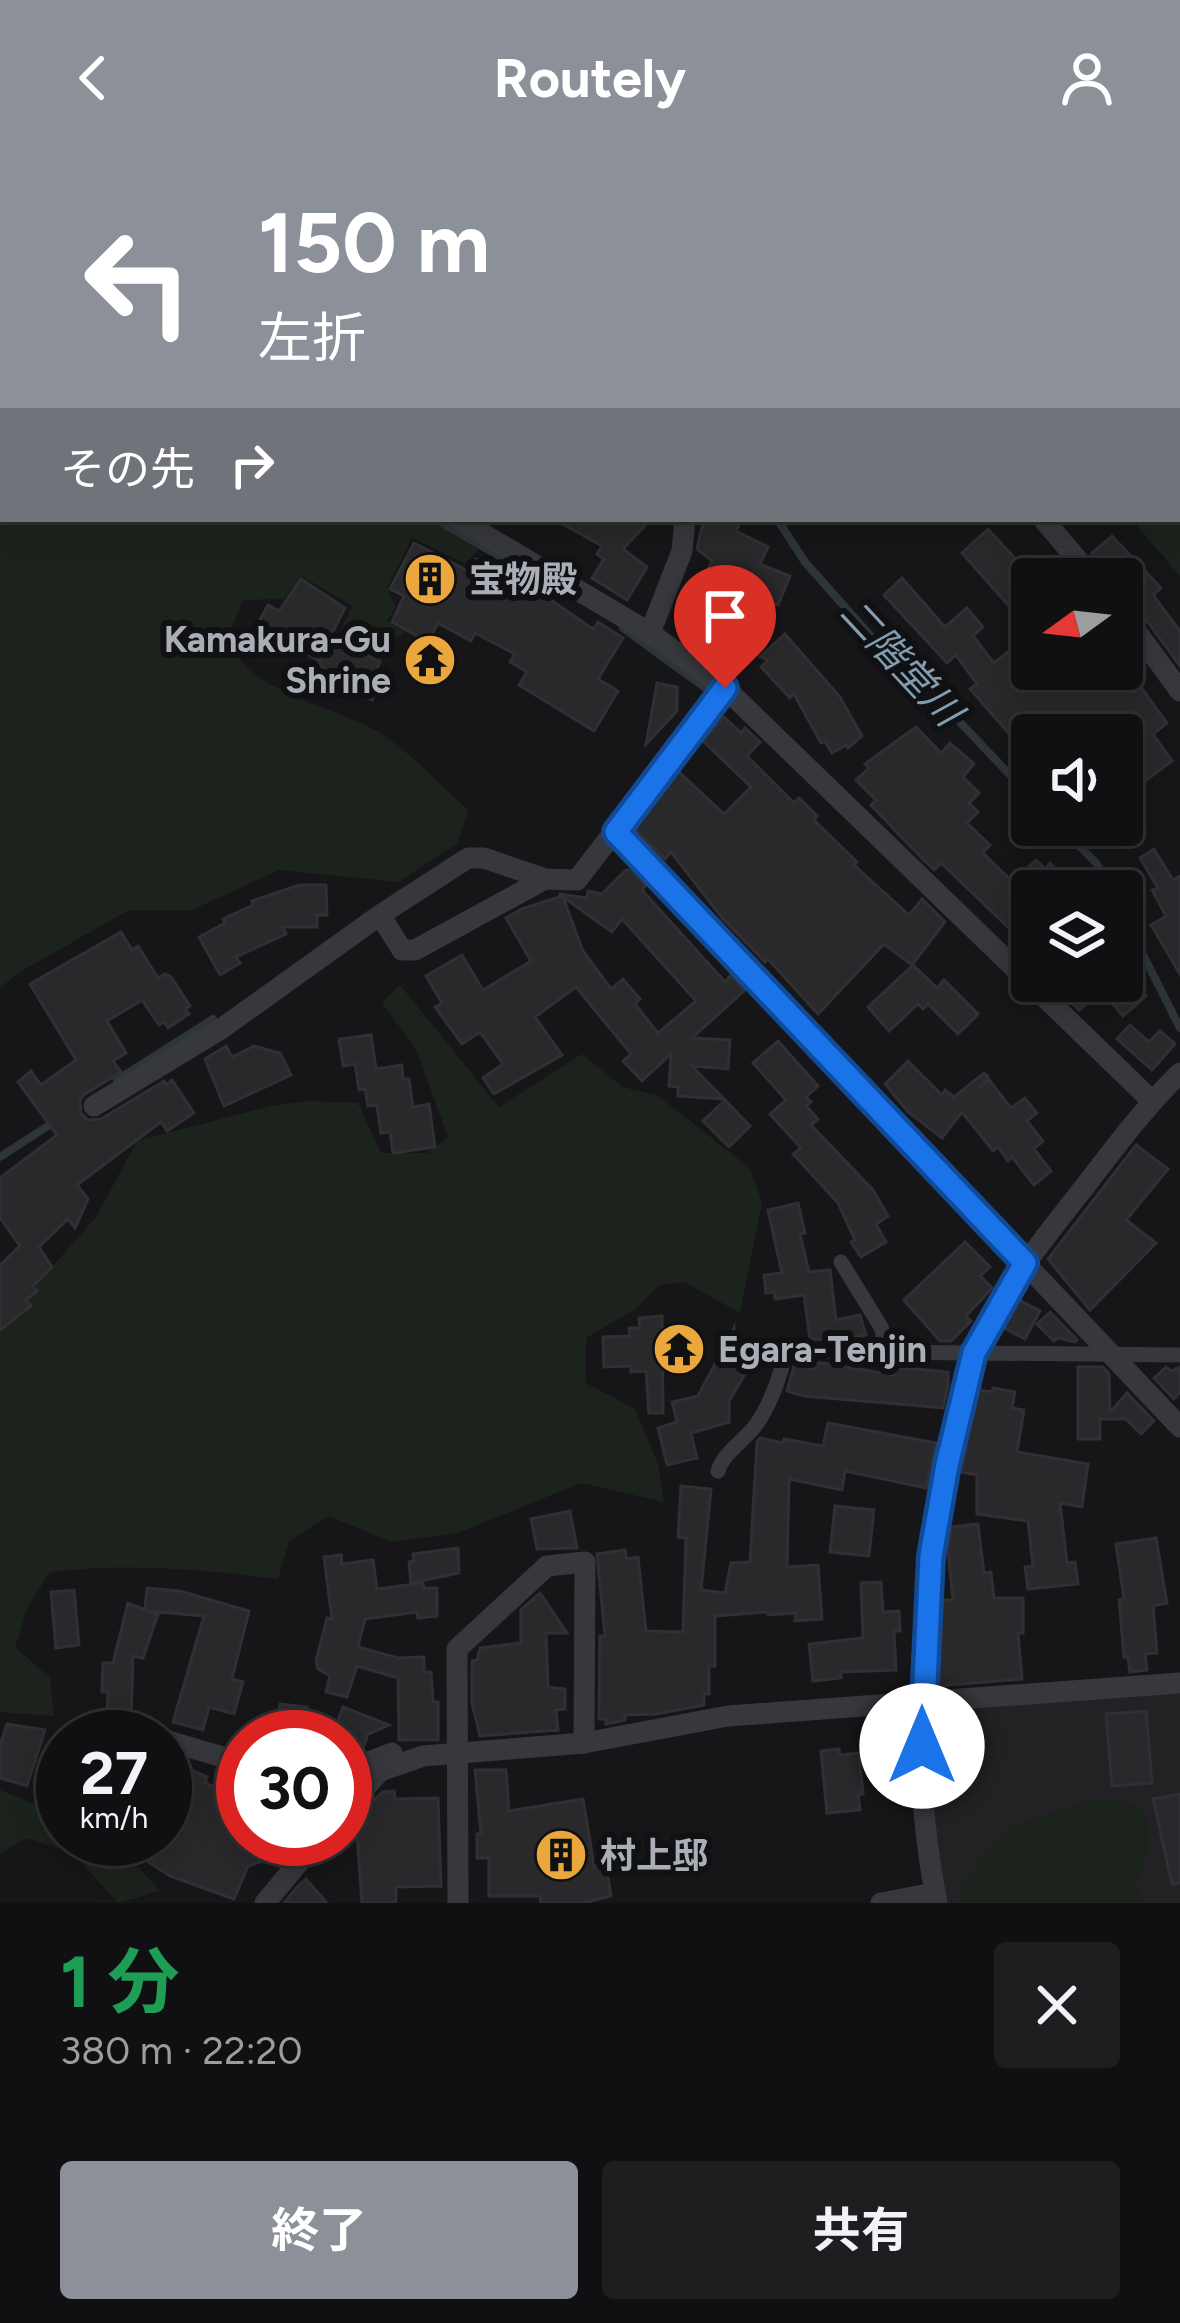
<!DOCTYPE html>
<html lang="ja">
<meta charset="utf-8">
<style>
body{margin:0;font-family:Figtree,"Noto Sans JP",sans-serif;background:#1e1e20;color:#f1f3f6;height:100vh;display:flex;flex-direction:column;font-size:45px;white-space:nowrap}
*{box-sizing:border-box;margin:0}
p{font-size:39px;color:#9c9d9f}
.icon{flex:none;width:66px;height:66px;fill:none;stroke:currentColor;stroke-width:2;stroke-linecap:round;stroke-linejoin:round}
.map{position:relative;height:1747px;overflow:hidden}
.drawer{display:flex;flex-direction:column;background:#101012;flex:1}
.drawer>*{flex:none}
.guide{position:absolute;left:0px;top:0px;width:1182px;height:366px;box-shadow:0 6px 30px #0003,0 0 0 3px #303032;background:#8c9099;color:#fff;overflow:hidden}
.needle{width:78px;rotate:255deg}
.fabs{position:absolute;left:1011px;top:402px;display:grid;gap:24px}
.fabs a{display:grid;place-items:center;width:132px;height:132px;border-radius:12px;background:#101012;box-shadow:0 6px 30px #0003,0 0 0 3px #303032;font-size:60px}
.speed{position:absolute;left:36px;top:1554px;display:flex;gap:24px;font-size:60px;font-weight:700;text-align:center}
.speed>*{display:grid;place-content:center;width:156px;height:156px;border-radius:50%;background:#101012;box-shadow:0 6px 30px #0003,0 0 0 3px #303032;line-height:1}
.speed small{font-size:30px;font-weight:400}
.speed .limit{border:18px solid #d22;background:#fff;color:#111}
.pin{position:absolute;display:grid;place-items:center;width:102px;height:102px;color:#fff;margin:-123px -51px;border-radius:50% 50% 50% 0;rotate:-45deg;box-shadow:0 0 12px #0007}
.pin .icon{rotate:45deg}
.me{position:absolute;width:132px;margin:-66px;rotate:0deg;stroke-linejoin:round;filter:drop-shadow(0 0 9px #0008)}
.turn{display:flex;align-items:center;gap:42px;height:252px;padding:0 60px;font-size:54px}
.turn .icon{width:156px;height:156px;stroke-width:2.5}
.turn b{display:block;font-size:84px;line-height:102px}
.then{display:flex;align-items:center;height:114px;padding:0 60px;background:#0003;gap:24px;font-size:45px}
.round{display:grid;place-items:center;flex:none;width:126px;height:126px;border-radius:12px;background:#1e1e20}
.summary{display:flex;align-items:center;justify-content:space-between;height:204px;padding:0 60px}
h1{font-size:72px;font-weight:700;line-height:90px;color:#1e9e55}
.button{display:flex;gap:24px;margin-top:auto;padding:24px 60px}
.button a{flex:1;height:138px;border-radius:12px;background:#8c9099;color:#fff;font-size:48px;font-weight:700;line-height:138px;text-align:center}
.button a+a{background:#1e1e20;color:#f1f3f6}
header{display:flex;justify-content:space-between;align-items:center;height:156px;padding:0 60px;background:#8c9099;color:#fff;font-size:54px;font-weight:700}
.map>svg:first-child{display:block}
</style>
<header><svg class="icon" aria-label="back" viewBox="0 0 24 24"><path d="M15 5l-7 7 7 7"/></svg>Routely<svg class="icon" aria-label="person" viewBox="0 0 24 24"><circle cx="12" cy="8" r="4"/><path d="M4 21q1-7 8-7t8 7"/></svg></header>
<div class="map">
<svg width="1180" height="1747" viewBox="0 0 1180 1747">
<rect width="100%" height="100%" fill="#161618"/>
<path fill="#222225" d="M 1180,1534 L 1180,1747 L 942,1747 L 926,1555 Z"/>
<g fill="#1c231d">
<path d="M 1180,120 L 1180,420 L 1133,365 L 1125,363 L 1179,363 Z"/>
<path d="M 0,321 L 3,363 L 446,363 L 465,374 L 478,394 L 466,408 L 412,382 L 387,432 L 396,451 L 387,465 L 405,476 L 390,487 L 381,505 L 337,481 L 353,450 L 303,421 L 283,443 L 243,444 L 227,483 C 251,538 326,547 375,574 C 409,594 439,628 468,654 L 458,687 L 398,726 L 279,714 L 192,754 L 129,754 L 20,816 L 0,832 Z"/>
<path d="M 400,829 L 499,951 L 582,898 L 622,931 L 657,939 L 750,1012 L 762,1046 L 740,1157 L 684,1126 L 659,1129 L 637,1152 L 586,1182 L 586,1227 L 635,1253 L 658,1308 L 664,1346 L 581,1327 L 458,1377 L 391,1386 L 329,1360 L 289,1385 L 278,1423 C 203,1413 125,1407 50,1416 L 28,1450 L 15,1491 L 50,1522 L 54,1560 L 0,1556 L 0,1170 L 96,1061 L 137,985 L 270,950 L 311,945 L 358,947 L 381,997 L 428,997 L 448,981 L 416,893 L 382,847 Z"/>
<path d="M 0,1634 L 63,1660 L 63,1683 C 114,1683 127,1698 160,1735 L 118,1747 L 72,1696 L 26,1682 L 0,1698 Z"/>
<path d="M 1121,1645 L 1144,1653 C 1152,1683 1150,1702 1135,1729 L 1144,1747 L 962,1747 L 959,1731 L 1009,1672 L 1083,1646 Z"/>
</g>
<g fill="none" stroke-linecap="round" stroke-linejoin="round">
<g stroke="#2d353b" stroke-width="8">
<path d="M 294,0 L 301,3"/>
<path d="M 435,363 L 558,434"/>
<path d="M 777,363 L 805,406 L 883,494 L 954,560 L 1032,642"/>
<path d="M 623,472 L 711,536 L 707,542"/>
<path d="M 1059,669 L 1097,708 L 1111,735"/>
<path d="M 1122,757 L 1180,872"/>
<path d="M 117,924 L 213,863"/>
<path d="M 0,1001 L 54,966"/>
</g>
</g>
<g fill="#29292c" stroke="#303034" stroke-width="3" fill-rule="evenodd">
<path d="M 554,363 L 651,363 L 623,393 L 647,411 L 627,444 L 592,422 L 604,403 L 597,398 L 602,390 Z"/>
<path d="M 704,363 L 742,363 L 736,375 L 768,391 L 760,408 L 790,420 L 778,449 L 762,443 L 741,491 L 722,482 L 718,491 L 693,479 L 696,473 L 683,467 L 712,405 L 697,393 Z"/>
<path d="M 988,373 L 1032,421 L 1032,476 L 962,397 Z"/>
<path d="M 1112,380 L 1161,432 L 1153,439 L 1180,475 L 1180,510 L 1134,447 L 1122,437 L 1122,404 L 1107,417 L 1092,397 Z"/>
<path d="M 414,387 L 470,416 L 476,403 L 535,433 L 593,473 L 598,466 L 623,482 L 598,523 L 618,535 L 594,575 L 519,529 L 527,516 L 510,506 L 515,498 L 475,477 L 471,485 L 438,467 L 428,486 L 392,466 L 404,440 L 390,433 Z"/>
<path d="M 902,422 L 945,471 L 967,452 L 983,471 L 973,480 L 994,507 L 1017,489 L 1048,535 L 1068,520 L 1076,531 L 1099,513 L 1122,513 L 1122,495 L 1129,490 L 1145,513 L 1134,522 L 1167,567 L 1153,578 L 1172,605 L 1122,642 L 1122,579 L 1032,579 L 1032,604 L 970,533 L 977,528 L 956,499 L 947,507 L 884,439 Z"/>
<path d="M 301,423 L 345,452 L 330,481 L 380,506 L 376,515 L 383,518 L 372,544 L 329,522 L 332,516 L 318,509 L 320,505 L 285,487 L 279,498 L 250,482 L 268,449 L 279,455 Z"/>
<path d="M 785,478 L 840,541 L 862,580 L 848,592 L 846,589 L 832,597 L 825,585 L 821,587 L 794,538 L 790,542 L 761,511 L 768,504 L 760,501 Z"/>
<path d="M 657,527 L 677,531 L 677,555 L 646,588 Z"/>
<path d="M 724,561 L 741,577 L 745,572 L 760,586 L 747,600 L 794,647 L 799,642 L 817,660 L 814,664 L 857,706 L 854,709 L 909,759 L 922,743 L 945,766 L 912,809 L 884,788 L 818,858 L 768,803 L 765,806 L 723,763 L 671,696 L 665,703 L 635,673 L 679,616 L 724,658 L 751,631 L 703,585 Z"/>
<path d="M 916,571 L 941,597 L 950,587 L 974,608 L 963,621 L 979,637 L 969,647 L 978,656 L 967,667 L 990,689 L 983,697 L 1013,726 L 1036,704 L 1045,713 L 1050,707 L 1077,735 L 1032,735 L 1032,794 L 941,707 L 934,714 L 908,688 L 871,649 L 876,644 L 856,624 L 869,612 L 865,608 Z"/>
<path d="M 1154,693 L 1173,724 L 1180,720 L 1180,818 L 1151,769 L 1166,760 L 1152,734 L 1158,732 L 1140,702 Z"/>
<path d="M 626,714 L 631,714 L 646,729 L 642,734 L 725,826 L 731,819 L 745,834 L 692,882 L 730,884 L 728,913 L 692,910 L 724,943 L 678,940 L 678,931 L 669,930 L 671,898 L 642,925 L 623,905 L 631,898 L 576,831 L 535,861 L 562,899 L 494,938 L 483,922 L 503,908 L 480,876 L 462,888 L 435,851 L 442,847 L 426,820 L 462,799 L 483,834 L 531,805 L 506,762 L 522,753 L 562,740 L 559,738 L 587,742 L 588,735 L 602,738 ZM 563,741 L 612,776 L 622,763 L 696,845 L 658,877 L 635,848 L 640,843 L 623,823 L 611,833 L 583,795 Z"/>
<path d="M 299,729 L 326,729 L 327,759 L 317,759 L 317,771 L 283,771 L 286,778 L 236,801 L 240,807 L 220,819 L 199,781 L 225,767 L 223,763 L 253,749 L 252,745 Z"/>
<path d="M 121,776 L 132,794 L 138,790 L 158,822 L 165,818 L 171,821 L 190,850 L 185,853 L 189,858 L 168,872 L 164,866 L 159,869 L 142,844 L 107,865 L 126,897 L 113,905 L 121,916 L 85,938 L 80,944 L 81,957 L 88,964 L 101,963 L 164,925 L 166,929 L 172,924 L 194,957 L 167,975 L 161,966 L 77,1029 L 88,1043 L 75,1072 L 68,1063 L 39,1091 L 52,1111 L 33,1130 L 37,1135 L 26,1144 L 31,1150 L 0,1174 L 0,1109 L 20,1090 L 0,1062 L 0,1022 L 57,979 L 18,926 L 31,915 L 41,929 L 76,904 L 30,828 Z"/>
<path d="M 913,809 L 937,832 L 944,824 L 978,858 L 958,878 L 928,848 L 923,853 L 918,848 L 889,875 L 868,851 Z"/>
<path d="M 1050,825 L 1134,825 L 1146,840 L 1123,860 L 1102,835 L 1079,854 Z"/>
<path d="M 1130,869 L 1149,886 L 1160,875 L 1175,888 L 1152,914 L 1117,883 Z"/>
<path d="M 371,879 L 376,913 L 402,909 L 403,923 L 409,923 L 413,951 L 429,948 L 435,991 L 393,997 L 390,976 L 381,977 L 377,949 L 368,950 L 365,933 L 359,934 L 355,908 L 343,910 L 339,883 Z"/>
<path d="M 778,885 L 818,930 L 806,941 L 811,946 L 806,950 L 818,963 L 811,969 L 873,1034 L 888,1060 L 876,1068 L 886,1086 L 861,1101 L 851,1086 L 855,1084 L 838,1047 L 793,998 L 801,992 L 770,958 L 786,944 L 753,907 Z"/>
<path d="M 226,890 L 232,901 L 254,890 L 280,897 L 291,919 L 224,950 L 205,903 Z"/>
<path d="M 908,905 L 942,939 L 945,934 L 954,941 L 984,917 L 988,921 L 980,932 L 989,924 L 1011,952 L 1025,942 L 1037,957 L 1027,965 L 1043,985 L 1034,993 L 1051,1015 L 1034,1029 L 1012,1001 L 1008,1005 L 998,991 L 993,995 L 962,956 L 942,982 L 908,956 L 885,928 Z"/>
<path d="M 725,944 L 750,970 L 729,991 L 703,965 Z"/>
<path d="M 1136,989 L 1168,1013 L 1126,1064 L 1156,1087 L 1090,1154 L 1048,1103 Z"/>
<path d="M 798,1047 L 805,1077 L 800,1078 L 809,1116 L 830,1114 L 836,1164 L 860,1159 L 866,1179 L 844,1184 L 810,1183 L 804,1139 L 775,1143 L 774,1136 L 766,1137 L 764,1119 L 782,1117 L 768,1054 Z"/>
<path d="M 965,1086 L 990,1111 L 980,1120 L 992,1132 L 966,1160 L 971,1165 L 951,1185 L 940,1185 L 904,1144 Z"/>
<path d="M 1019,1144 L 1040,1155 L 1025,1183 L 1004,1172 Z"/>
<path d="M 1050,1156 L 1077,1184 L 1075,1186 L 1058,1182 L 1054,1185 L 1037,1168 Z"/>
<path d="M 662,1160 L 663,1257 L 649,1257 L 646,1215 L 631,1216 L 631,1210 L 604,1211 L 603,1181 L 630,1180 L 629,1172 L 640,1172 L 639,1162 Z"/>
<path d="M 734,1172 L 736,1213 L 745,1218 L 729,1245 L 729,1266 L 691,1277 L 697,1302 L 667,1309 L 658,1272 L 677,1266 L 672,1246 L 698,1240 Z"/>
<path d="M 795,1207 L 814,1213 L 813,1207 L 822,1207 L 894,1219 L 894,1211 L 948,1216 L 948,1229 L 943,1252 L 804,1240 L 787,1235 Z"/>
<path d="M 1078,1211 L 1103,1211 L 1109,1218 L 1110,1256 L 1127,1237 L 1154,1265 L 1141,1278 L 1126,1263 L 1100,1263 L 1100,1283 L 1078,1283 Z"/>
<path d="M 1166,1211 L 1171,1215 L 1180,1211 L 1180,1236 L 1174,1243 L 1154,1222 Z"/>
<path d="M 993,1232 L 1015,1236 L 1012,1252 L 1024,1254 L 1017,1296 L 1088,1308 L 1082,1351 L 1060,1347 L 1067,1407 L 1075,1406 L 1078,1428 L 1028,1433 L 1025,1411 L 1033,1410 L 1028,1365 L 977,1358 L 977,1319 L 961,1316 L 978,1234 L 993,1236 Z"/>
<path d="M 828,1267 L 936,1287 L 926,1332 L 845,1315 L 842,1334 L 789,1323 L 787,1411 L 818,1409 L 822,1463 L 795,1465 L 795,1457 L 768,1459 L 768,1456 L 715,1460 L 715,1510 L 709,1510 L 709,1538 L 704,1538 L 704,1549 L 657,1558 L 625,1559 L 625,1564 L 606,1568 L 606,1563 L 599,1563 L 600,1480 L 605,1480 L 597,1398 L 625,1394 L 627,1403 L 638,1401 L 646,1475 L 683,1476 L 686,1382 L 678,1381 L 681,1330 L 711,1333 L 701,1434 L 725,1437 L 731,1407 L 750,1406 L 757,1286 L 760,1282 L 783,1287 L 784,1283 L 823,1290 Z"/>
<path d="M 835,1350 L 874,1354 L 869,1400 L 830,1396 Z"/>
<path d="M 570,1355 L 577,1392 L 537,1393 L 531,1363 Z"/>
<path d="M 978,1368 L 984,1417 L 991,1416 L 994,1442 L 1023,1442 L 1023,1477 L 1018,1477 L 1022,1523 L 937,1530 L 942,1444 L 953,1444 L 948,1395 L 951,1371 Z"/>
<path d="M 1156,1382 L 1167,1447 L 1153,1450 L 1157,1497 L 1145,1498 L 1147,1514 L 1130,1516 L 1128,1501 L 1124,1501 L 1119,1444 L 1124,1443 L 1116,1388 Z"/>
<path d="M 458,1392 L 459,1417 L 411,1427 L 409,1406 L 414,1405 L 413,1398 Z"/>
<path d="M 341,1399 L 342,1408 L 373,1404 L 377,1433 L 423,1427 L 424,1432 L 437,1432 L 437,1460 L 418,1462 L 417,1456 L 365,1463 L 358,1491 L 398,1502 L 424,1501 L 424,1516 L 431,1516 L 433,1546 L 438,1546 L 438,1584 L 399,1584 L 398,1522 L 357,1510 L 347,1541 L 326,1536 L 330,1520 L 318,1513 L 316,1505 L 327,1462 L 332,1463 L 324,1401 Z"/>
<path d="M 881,1426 L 883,1456 L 899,1455 L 900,1475 L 894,1475 L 896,1514 L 841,1516 L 841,1522 L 813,1525 L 809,1488 L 863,1482 L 861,1427 Z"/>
<path d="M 147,1432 L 180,1435 L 249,1455 L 232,1523 L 243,1526 L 234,1558 L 209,1551 L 203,1574 L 173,1566 L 204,1460 L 146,1455 L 158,1458 L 143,1502 L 133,1500 L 131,1566 L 107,1564 L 108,1536 L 102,1536 L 103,1507 L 113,1507 L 128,1447 L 145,1454 Z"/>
<path d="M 74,1434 L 79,1489 L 56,1492 L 51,1436 Z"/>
<path d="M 540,1437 L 567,1477 L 546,1477 L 548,1531 L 565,1533 L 565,1553 L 556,1554 L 558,1574 L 480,1580 L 472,1547 L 472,1505 L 477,1504 L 480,1492 L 521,1487 L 521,1454 Z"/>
<path d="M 280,1548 L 307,1551 L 303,1581 L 276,1581 Z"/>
<path d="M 343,1551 L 389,1569 L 368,1578 L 363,1592 L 345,1599 L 345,1581 L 332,1580 Z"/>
<path d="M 1146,1555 L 1152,1627 L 1112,1630 L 1106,1558 Z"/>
<path d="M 7,1568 L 45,1574 L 27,1630 L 0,1622 L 0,1589 Z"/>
<path d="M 839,1593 L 840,1599 L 859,1597 L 863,1638 L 858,1638 L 860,1654 L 827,1657 L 821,1595 Z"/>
<path d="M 181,1609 L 207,1621 L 205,1627 L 230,1637 L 243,1634 L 243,1683 L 283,1683 L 287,1697 L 248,1710 L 234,1743 L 170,1720 L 113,1683 L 165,1683 L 165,1646 Z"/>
<path d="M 475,1614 L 506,1614 L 509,1655 L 583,1643 L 594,1710 L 606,1709 L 611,1740 L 584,1747 L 541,1747 L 540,1740 L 489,1740 L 489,1702 L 477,1702 L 477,1678 L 481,1678 Z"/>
<path d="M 394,1635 L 395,1643 L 438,1642 L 441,1730 L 396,1731 L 396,1747 L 362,1747 L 356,1664 L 367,1658 L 367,1652 L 382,1636 Z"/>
<path d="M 1180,1638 L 1180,1727 L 1172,1728 L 1153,1643 Z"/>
<path d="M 306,1723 L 327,1747 L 284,1747 L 299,1729 Z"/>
</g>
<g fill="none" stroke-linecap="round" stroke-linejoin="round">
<g stroke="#37383d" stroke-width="15">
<path d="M 841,1106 L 881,1171 L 888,1196"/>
<path d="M 780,1195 L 1180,1199"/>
<path d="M 718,1315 C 724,1296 744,1285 756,1269 C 772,1246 780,1221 786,1195"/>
</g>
<g stroke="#37383d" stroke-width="21">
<path d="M 574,0 L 579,3"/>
<path d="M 1102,3 L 1108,0"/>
<path d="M 0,40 L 3,42"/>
<path d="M 458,363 L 650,477 L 725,532 L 577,724 L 545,723 L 484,702 L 468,702 L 380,759 L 402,794 L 415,794 L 545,723"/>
<path d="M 1043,363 L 1094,423"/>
<path d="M 1122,456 L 1180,535"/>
<path d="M 650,477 L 682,395 L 685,363"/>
<path d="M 725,532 L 1152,945"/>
<path d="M 616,676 L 1180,1271"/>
<path d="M 94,950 L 221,873 L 380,759"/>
<path d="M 78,1576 L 124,1581"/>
<path d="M 165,1584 L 243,1607"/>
<path d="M 345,1615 L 392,1597"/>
<path d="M 345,1654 L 380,1615 L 423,1600 L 584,1587 L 728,1560 L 1180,1527"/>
<path d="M 265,1747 L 318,1683"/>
<path d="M 458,1747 L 457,1493 L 547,1410 L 585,1406 L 584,1587"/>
<path d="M 881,1747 L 934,1737"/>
<path d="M 937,1747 C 907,1597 920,1432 952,1284 C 958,1255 964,1222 975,1195 C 1001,1134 1045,1081 1086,1029 C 1116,990 1145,951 1180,917"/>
</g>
</g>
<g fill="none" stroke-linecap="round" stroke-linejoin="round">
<g stroke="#114b97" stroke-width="30">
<path id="route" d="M 725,532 L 616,676 L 1025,1107 L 974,1197 L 947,1309 L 931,1400 L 922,1590"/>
</g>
<use href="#route" stroke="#1a73e8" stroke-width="21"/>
</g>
<defs>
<g id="building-disc" transform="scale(2.7)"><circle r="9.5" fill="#e9a73d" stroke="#111113"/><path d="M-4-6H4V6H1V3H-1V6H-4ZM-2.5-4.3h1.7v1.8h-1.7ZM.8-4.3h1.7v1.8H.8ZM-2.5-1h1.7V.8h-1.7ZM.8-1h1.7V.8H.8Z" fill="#111"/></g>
<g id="temple-disc" transform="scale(2.7)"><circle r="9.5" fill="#e9a73d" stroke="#111113"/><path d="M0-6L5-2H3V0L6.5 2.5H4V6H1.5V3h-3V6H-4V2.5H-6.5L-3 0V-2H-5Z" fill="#111"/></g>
</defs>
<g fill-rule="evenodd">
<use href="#building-disc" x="430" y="423"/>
<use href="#temple-disc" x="430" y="504"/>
<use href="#temple-disc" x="679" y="1193"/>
<use href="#building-disc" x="561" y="1699"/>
</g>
<g text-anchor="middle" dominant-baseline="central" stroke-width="12" stroke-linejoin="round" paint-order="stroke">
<g font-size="36" font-weight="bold" fill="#a9aeb7" stroke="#111113" text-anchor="start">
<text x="469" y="423">宝物殿</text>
<text x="391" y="483" text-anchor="end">Kamakura-Gu<tspan x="391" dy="41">Shrine</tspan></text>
<text x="718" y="1193">Egara-Tenjin</text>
<text x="600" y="1699">村上邸</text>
</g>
<g font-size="39" font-style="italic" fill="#829db0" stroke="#111113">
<text transform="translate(901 506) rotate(47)">二階堂川</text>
</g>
</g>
</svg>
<div class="fabs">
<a><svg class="needle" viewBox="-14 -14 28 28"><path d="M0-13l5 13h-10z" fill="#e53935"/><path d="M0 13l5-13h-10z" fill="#9c9d9f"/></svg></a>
<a><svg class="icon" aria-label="sound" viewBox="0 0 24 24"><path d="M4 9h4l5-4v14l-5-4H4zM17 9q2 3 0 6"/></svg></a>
<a><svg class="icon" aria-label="layers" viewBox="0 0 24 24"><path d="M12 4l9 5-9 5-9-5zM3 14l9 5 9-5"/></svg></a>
</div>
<div class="speed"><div>27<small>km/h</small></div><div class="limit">30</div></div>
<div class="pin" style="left:725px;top:532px;background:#d93025"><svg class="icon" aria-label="arrive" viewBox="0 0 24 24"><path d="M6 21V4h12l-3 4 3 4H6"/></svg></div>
<svg class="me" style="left:922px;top:1590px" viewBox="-20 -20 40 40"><circle r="19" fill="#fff"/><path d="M0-13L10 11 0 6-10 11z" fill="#1a73e8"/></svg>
<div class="guide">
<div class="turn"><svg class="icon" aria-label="left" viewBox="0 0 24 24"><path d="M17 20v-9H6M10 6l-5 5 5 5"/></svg><div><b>150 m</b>左折</div></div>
<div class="then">その先<svg class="icon" aria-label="right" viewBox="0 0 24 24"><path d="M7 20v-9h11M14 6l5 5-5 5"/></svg></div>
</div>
</div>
<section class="drawer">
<div class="summary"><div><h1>1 分</h1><p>380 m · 22:20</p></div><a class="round"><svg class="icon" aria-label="close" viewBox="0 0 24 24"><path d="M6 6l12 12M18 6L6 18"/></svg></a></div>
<div class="button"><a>終了</a><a>共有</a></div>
</section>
